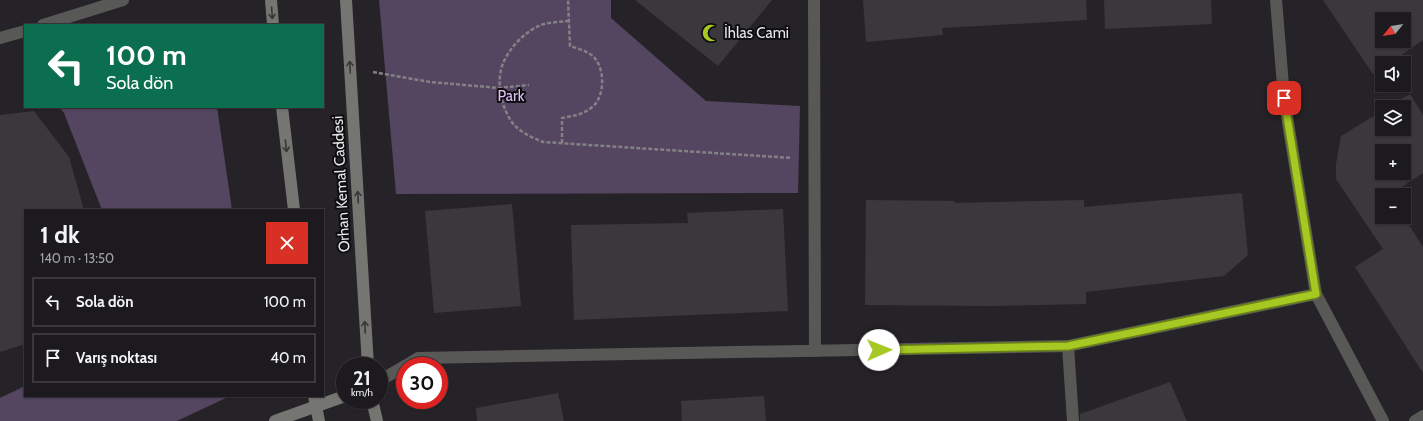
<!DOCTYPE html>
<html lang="tr">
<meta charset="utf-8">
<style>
body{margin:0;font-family:Cabin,sans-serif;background:#29272b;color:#f1f3f6;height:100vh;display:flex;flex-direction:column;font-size:15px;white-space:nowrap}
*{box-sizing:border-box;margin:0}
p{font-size:13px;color:#a0a1a4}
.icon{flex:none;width:22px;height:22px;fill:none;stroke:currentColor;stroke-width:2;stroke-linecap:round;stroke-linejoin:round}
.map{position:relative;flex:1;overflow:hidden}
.panel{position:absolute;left:24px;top:209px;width:300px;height:188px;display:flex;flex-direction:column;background:#1c1a1e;border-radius:0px;box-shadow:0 1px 3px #0004,0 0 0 1px #3a383c}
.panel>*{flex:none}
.banner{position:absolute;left:24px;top:24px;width:300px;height:84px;border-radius:0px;box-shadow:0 1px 3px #0004,0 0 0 1px #3a383c;background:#0b6e4f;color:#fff;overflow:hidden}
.needle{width:26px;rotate:240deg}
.controls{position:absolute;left:1375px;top:12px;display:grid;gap:8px}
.controls a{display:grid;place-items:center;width:36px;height:36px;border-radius:0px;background:#1c1a1e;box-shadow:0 1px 3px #0004,0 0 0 1px #3a383c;font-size:20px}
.speed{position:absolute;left:336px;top:357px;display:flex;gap:8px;font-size:20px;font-weight:700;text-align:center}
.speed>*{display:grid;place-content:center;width:52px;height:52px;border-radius:50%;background:#1c1a1e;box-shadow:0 1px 3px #0004,0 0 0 1px #3a383c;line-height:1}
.speed small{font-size:10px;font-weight:400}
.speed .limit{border:6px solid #d22;background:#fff;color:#111}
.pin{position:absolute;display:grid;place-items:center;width:34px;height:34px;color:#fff;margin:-17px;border-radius:8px;box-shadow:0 2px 6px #0006}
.me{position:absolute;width:44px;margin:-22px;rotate:89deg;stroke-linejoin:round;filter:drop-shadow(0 0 3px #0008)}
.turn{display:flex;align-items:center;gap:14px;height:84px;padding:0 16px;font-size:18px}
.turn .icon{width:52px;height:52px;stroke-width:2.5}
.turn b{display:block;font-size:28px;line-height:34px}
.round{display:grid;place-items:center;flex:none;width:42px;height:42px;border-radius:0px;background:#29272b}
.summary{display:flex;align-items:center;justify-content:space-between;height:68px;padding:0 16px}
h1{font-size:24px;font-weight:700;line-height:30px}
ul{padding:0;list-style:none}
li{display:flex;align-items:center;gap:12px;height:50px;margin:0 8px 6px;padding:0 8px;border:2px solid #3a383c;border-radius:0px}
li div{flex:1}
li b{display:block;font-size:15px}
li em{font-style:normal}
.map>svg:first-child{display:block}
</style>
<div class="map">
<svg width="1423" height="421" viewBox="0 0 1423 421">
<rect width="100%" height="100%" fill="#262328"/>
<g fill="#544560">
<path d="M 379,0 L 611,0 L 611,18 L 706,101 L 800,106 L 798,193 L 396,194 Z"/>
<path d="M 59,107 L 217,107 L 232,210 L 102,210 L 64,113 Z"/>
<path d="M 25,386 L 25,396 L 230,396 L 177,421 L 0,421 L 0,398 Z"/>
</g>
<g fill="#3b383d" fill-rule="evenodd">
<path d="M 635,0 L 772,0 L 718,66 Z"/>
<path d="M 863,0 L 1086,0 L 1087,20 L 942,28 L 943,35 L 866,42 Z"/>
<path d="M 1104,0 L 1211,0 L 1212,24 L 1105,29 Z"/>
<path d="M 1323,0 L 1423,0 L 1423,40 L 1390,63 L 1382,63 L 1382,68 L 1373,74 ZM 1382,19 L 1404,19 L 1404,41 L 1382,41 Z"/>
<path d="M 1410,94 L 1423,115 L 1423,173 L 1389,195 L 1382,195 L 1382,217 L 1404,217 L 1423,247 L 1423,373 L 1355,267 L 1383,249 L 1336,179 L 1336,164 L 1341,136 L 1382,111 L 1382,129 L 1404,129 L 1404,107 L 1388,107 ZM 1382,151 L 1404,151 L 1404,173 L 1382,173 Z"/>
<path d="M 34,111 L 69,157 L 84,210 L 25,210 L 25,344 L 0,352 L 0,115 Z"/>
<path d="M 1242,193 L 1248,255 L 1224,276 L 1086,292 L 1086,304 L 989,306 L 865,305 L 866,200 L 955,201 L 955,203 L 1084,200 L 1084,207 Z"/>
<path d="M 512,204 L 521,306 L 434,313 L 425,211 Z"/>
<path d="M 783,209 L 788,311 L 574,320 L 571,225 L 688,223 L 687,213 Z"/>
<path d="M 1170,382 L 1187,421 L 1080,421 L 1080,414 Z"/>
<path d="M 558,393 L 564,421 L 477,421 L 476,408 Z"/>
<path d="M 764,396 L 766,421 L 682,421 L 681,401 Z"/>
</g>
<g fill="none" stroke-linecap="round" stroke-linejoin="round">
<g stroke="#838185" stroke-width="2.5" stroke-dasharray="4 2" stroke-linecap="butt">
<path d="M 569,21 C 560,22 549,22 541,25 C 524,32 508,49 502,66 C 496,84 502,110 514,125 C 522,133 533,138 543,142 L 792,158"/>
<path d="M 373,72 L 430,82 L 499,88 L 529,85"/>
<path d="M 562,143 L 562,118 C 572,116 582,115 591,108 C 606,98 606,64 590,54 C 584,50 576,48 570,46 L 568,0"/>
</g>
<g stroke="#585956" stroke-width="12">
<path d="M 814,0 L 815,351"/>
<path d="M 1276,0 L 1284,98 L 1316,294 L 1383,421"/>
<path d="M 43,25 L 123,0"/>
<path d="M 0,38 L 25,31"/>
<path d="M 1068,346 L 1073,421"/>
<path d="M 405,366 L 418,358 L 1068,346 L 1316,294"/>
<path d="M 379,381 L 405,366"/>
<path d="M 1415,421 L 1423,416"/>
</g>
<g stroke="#757672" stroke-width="12">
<path d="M 271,0 L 273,25"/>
<path d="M 346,0 L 368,366"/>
<path d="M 282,107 L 294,210"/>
<path d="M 314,396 L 319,421"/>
<path d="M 372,400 L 377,421"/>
<path d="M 275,421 L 345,396"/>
</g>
</g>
<defs><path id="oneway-shaft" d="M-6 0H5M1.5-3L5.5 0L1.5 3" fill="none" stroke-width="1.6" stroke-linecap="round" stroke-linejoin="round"/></defs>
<g stroke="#373737">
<use href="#oneway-shaft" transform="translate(272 13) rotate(86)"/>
<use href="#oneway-shaft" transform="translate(350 67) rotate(-93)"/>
<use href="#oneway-shaft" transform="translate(286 146) rotate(84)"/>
<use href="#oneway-shaft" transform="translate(358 197) rotate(-93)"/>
<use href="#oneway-shaft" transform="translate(365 327) rotate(-93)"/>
</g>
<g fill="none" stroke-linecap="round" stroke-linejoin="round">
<g stroke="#6b8217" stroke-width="10">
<path id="route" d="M 879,350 L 1068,346 L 1316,294 L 1284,98"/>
</g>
<use href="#route" stroke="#a5c823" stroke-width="7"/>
</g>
<defs>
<g id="mosque-bare" transform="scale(1.38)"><path d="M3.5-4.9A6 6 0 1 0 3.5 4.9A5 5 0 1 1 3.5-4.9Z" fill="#a5c823" stroke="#0e0d0f" stroke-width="2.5" paint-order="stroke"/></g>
</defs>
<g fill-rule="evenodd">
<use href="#mosque-bare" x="711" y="33"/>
</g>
<g text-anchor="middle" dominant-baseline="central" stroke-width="4" stroke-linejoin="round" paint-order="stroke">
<g font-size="15" fill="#e8e7ea" stroke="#0e0d0f" text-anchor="start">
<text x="724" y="33">İhlas Cami</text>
</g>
<g font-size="15" fill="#dfc0f8" stroke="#0e0d0f">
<text x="511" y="96">Park</text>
</g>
<g font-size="15" fill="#e8e7ea" stroke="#0e0d0f">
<text transform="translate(341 184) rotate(-93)">Orhan Kemal Caddesi</text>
</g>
</g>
</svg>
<div class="controls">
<a><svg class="needle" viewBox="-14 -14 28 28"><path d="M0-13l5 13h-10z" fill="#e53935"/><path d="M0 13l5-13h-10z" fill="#a0a1a4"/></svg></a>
<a><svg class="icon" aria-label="sound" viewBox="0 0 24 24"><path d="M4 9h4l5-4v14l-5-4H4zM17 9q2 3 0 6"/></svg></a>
<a><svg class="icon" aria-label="layers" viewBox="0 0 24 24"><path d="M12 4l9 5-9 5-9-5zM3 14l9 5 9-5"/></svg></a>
<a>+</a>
<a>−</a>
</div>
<div class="speed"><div>21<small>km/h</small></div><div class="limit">30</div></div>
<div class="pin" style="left:1284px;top:98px;background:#d93025"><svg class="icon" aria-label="arrive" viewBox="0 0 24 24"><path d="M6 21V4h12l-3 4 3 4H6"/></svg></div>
<svg class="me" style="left:879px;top:350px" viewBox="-20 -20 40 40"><circle r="19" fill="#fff"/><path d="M0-13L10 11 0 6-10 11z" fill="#a5c823"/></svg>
<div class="banner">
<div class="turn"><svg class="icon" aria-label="left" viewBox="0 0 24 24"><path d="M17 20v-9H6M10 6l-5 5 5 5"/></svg><div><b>100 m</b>Sola dön</div></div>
</div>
<section class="panel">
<div class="summary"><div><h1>1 dk</h1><p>140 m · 13:50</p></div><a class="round" style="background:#d93025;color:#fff"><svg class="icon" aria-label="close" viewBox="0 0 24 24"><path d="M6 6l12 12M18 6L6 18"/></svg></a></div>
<ul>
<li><svg class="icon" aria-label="left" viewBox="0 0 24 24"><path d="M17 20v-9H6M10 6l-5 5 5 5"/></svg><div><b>Sola dön</b></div><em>100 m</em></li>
<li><svg class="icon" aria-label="arrive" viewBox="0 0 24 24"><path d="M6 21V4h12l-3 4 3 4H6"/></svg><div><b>Varış noktası</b></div><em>40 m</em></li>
</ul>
</section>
</div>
